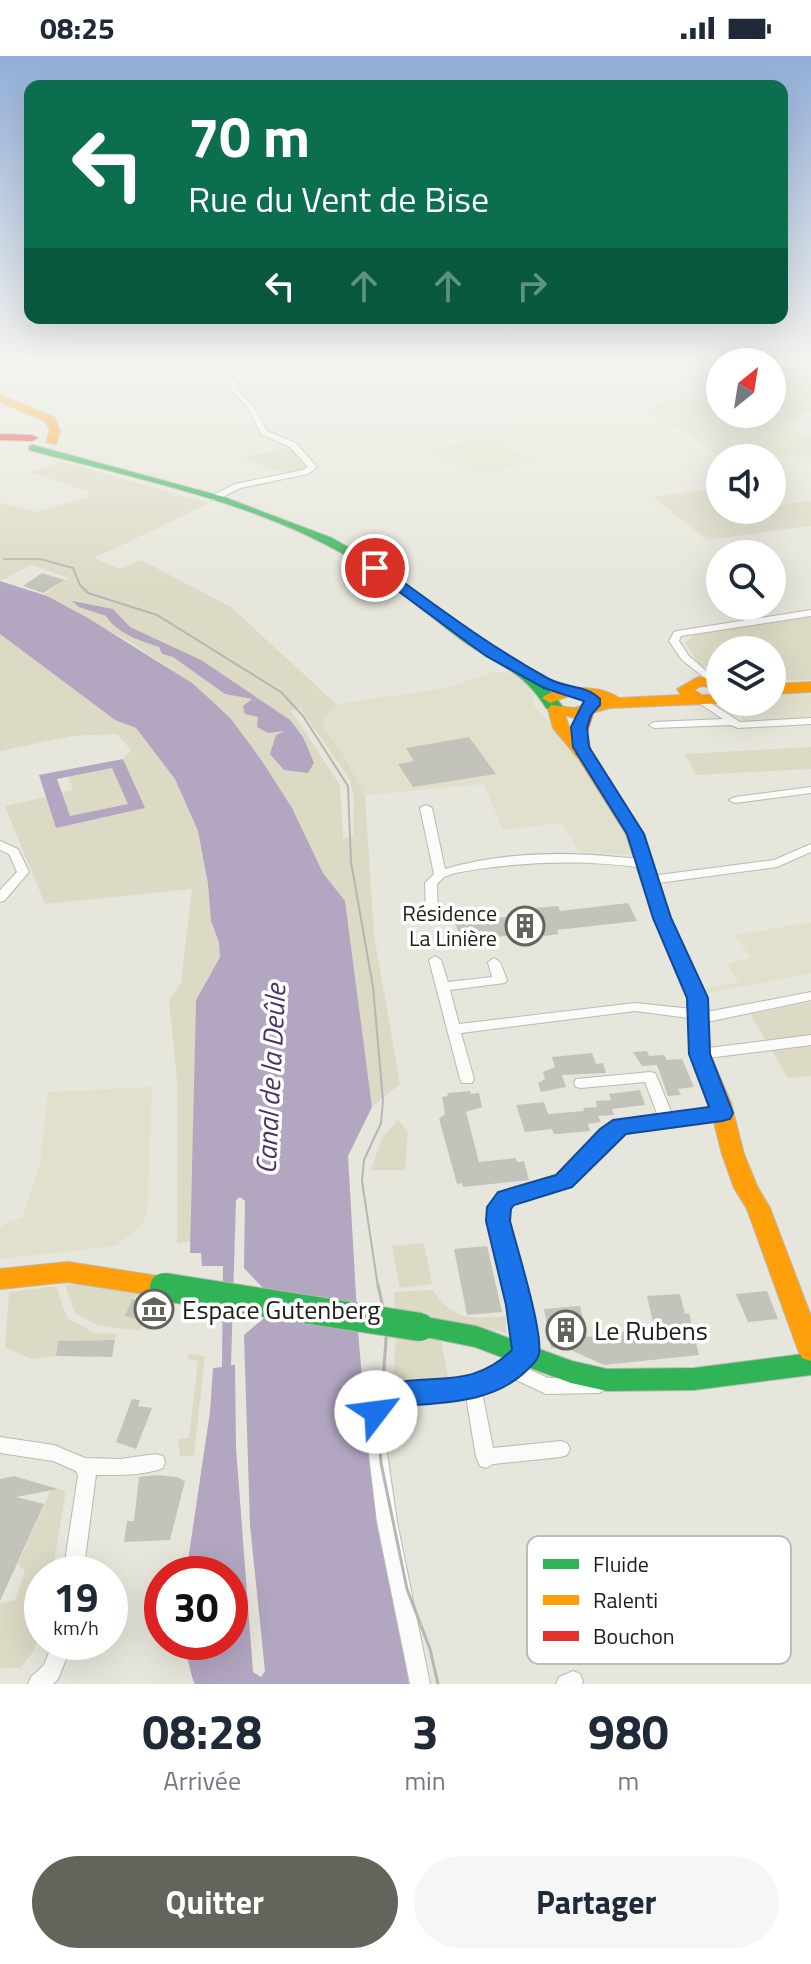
<!DOCTYPE html>
<html lang="fr">
<meta charset="utf-8">
<style>
body{margin:0;font-family:"Titillium Web",sans-serif;background:#f6f6f7;color:#1f2937;height:100vh;display:flex;flex-direction:column;font-size:30px;white-space:nowrap}
*{box-sizing:border-box;margin:0}
p{font-size:26px;color:#747a83}
.icon{flex:none;width:44px;height:44px;fill:none;stroke:currentColor;stroke-width:2;stroke-linecap:round;stroke-linejoin:round}
.map{position:relative;height:1628px;overflow:hidden}
.sheet{display:flex;flex-direction:column;background:#fff;flex:1}
.sheet>*{flex:none}
.hud{position:absolute;left:24px;top:24px;width:764px;height:244px;border-radius:16px;box-shadow:0 8px 32px #0002;background:#0b6e4f;color:#fff;overflow:hidden}
.needle{width:52px;rotate:30deg}
.controls{position:absolute;left:706px;top:292px;display:grid;gap:16px}
.controls a{display:grid;place-items:center;width:80px;height:80px;border-radius:50%;background:#fff;box-shadow:0 8px 32px #0002;font-size:40px}
.speed{position:absolute;left:24px;top:1500px;display:flex;gap:16px;font-size:40px;font-weight:700;text-align:center}
.speed>*{display:grid;place-content:center;width:104px;height:104px;border-radius:50%;background:#fff;box-shadow:0 8px 32px #0002;line-height:1}
.speed small{font-size:20px;font-weight:400}
.speed .limit{border:12px solid #d22;background:#fff;color:#111}
.pin{position:absolute;display:grid;place-items:center;width:68px;height:68px;color:#fff;margin:-34px;border:4px solid #fff;border-radius:50%;box-shadow:0 2px 8px #0007}
.me{position:absolute;width:88px;margin:-44px;rotate:60deg;stroke-linejoin:round;filter:drop-shadow(0 0 6px #0008)}
.turn{display:flex;align-items:center;gap:28px;height:168px;padding:0 32px;font-size:36px}
.turn .icon{width:104px;height:104px;stroke-width:2.5}
.turn b{display:block;font-size:56px;line-height:68px}
.lanes{display:flex;align-items:center;height:76px;padding:0 32px;background:#0003;justify-content:center;gap:40px;direction:ltr}
.lanes .off{opacity:.35}
.eta{display:flex;justify-content:space-evenly;align-items:center;height:136px;text-align:center}
.eta b{font-size:48px;font-weight:700;line-height:56px}
.action{display:flex;gap:16px;margin-top:auto;padding:16px 32px}
.action a{flex:1;height:92px;border-radius:48px;background:#64635c;color:#fff;font-size:32px;font-weight:700;line-height:92px;text-align:center}
.action a+a{background:#f6f6f7;color:#1f2937}
.status{display:flex;justify-content:space-between;align-items:center;height:56px;padding:0 40px;background:#fff;direction:ltr}
.status svg{height:22px;fill:currentColor}
.map>svg:first-child{display:block}
</style>
<div class="status"><b>08:25</b><svg viewBox="0 0 49 12"><path d="M0 12V9h3v3zM5 12V6h3v6zM10 12V3h3v9zM15 12V0h3v12zM26 1h20v11H26zM47 4h2v5h-2z"/></svg></div>
<div class="map">
<svg width="811" height="1628" viewBox="0 0 811 1628">
<rect width="100%" height="100%" fill="#e6e6dc"/>
<g fill="#e1e0cd">
<path d="M 494,381 L 531,406 L 480,418 L 447,404 L 433,393 Z"/>
<path d="M 493,616 L 513,618 L 535,634 L 533,649 L 579,699 L 623,770 L 634,799 L 580,796 L 562,767 L 503,774 L 484,728 L 365,739 L 344,700 L 325,674 L 323,665 L 336,648 L 447,632 Z"/>
<path d="M 811,638 L 811,668 L 748,672 L 736,651 L 741,646 L 772,646 L 772,639 Z"/>
<path d="M 811,866 L 811,917 L 705,938 L 702,933 L 739,926 L 727,908 L 751,902 L 735,879 Z"/>
<path d="M 152,1031 L 147,1157 L 143,1167 L 116,1190 L 0,1203 L 0,1173 L 8,1166 L 23,1161 L 40,1107 L 48,1036 Z"/>
</g>
<g fill="#dcdac4" fill-rule="evenodd">
<path d="M 811,317 L 811,356 L 797,358 L 801,363 L 787,365 L 797,377 L 811,381 L 811,401 L 723,402 L 646,351 L 720,334 L 720,358 L 772,358 L 772,321 Z"/>
<path d="M 291,391 L 310,410 C 290,425 263,410 243,401 Z"/>
<path d="M 63,406 L 209,447 L 95,502 L 119,513 L 141,504 L 231,551 L 336,648 L 323,665 L 325,674 L 344,700 L 365,739 L 374,879 L 400,1028 L 372,1051 L 345,845 L 323,817 L 291,751 L 262,705 L 231,664 L 192,627 L 130,586 L 43,539 L 69,522 L 31,509 L 0,525 L 0,447 L 38,456 L 87,441 L 89,435 L 29,416 ZM 300,652 L 350,724 L 354,741 L 353,780 L 343,782 L 340,729 L 291,655 Z"/>
<path d="M 720,432 L 720,454 L 772,454 L 772,443 L 780,449 L 811,445 L 811,470 L 707,484 L 653,441 Z"/>
<path d="M 811,561 L 811,624 L 772,624 L 772,594 L 720,594 L 720,618 L 699,608 L 685,587 L 696,578 Z"/>
<path d="M 0,578 L 115,664 L 136,672 L 175,723 L 198,775 L 208,828 L 211,865 L 219,886 L 220,900 L 196,944 L 191,1185 L 177,1187 L 177,1025 L 169,945 L 181,926 L 192,833 L 45,848 L 5,750 L 46,741 L 56,771 L 145,752 L 123,703 L 131,694 L 117,678 L 72,680 L 0,695 Z"/>
<path d="M 811,691 L 811,713 L 696,719 L 685,698 Z"/>
<path d="M 112,712 L 129,748 L 70,761 L 61,736 L 73,734 L 68,721 Z"/>
<path d="M 811,946 L 811,1020 L 788,1022 L 750,958 Z"/>
<path d="M 398,1064 L 408,1076 L 405,1114 L 371,1114 L 382,1082 Z"/>
<path d="M 424,1187 L 432,1228 L 400,1232 L 392,1190 Z"/>
<path d="M 80,1228 L 142,1237 L 132,1243 L 125,1260 L 144,1264 L 140,1275 L 97,1269 L 75,1257 L 65,1229 Z"/>
<path d="M 56,1230 L 67,1262 L 95,1277 L 117,1278 L 115,1284 L 59,1285 L 56,1300 L 31,1303 L 5,1291 L 9,1236 Z"/>
<path d="M 433,1234 C 454,1267 471,1261 506,1261 L 506,1277 L 395,1256 L 394,1236 Z"/>
<path d="M 396,1279 L 441,1284 L 449,1326 L 400,1338 L 393,1332 Z"/>
<path d="M 188,1298 L 205,1300 L 194,1399 L 180,1401 L 178,1383 L 189,1382 L 198,1305 L 187,1303 Z"/>
<path d="M 52,1431 L 66,1435 L 52,1518 L 42,1518 C 42,1556 48,1583 20,1612 L 0,1612 L 0,1547 L 15,1544 L 25,1515 L 18,1508 Z"/>
</g>
<g fill="#b2a6c1" fill-rule="evenodd">
<path d="M 0,525 L 47,540 L 88,562 L 192,627 L 212,645 L 231,663 L 262,705 L 292,752 L 323,817 L 345,845 L 372,1051 L 348,1100 L 358,1275 L 367,1381 L 409,1628 L 195,1628 L 193,1624 L 183,1586 L 230,1586 L 230,1518 L 186,1518 L 210,1356 L 213,1312 L 222,1311 L 223,1210 L 202,1210 L 201,1197 L 190,1197 L 196,944 L 220,901 L 219,886 L 211,865 L 208,828 L 198,775 L 175,723 L 136,672 L 115,664 L 0,578 ZM 240,1141 L 245,1145 L 244,1212 L 267,1236 L 265,1261 L 244,1279 L 250,1469 L 265,1615 L 261,1621 L 253,1616 L 236,1392 L 235,1309 L 231,1309 L 236,1144 Z"/>
<path d="M 72,545 L 113,553 L 130,571 L 201,604 L 290,664 L 303,681 L 314,707 L 308,717 L 284,714 L 270,698 L 276,679 L 285,675 L 268,677 L 257,671 L 258,661 L 245,658 L 243,650 L 252,643 L 225,638 L 173,601 L 162,598 L 159,591 C 141,585 116,577 106,560 L 79,551 Z"/>
<path d="M 123,703 L 145,752 L 56,772 L 39,719 ZM 112,712 L 128,748 L 70,760 L 57,723 Z"/>
</g>
<g fill="#c3c3bc">
<path d="M 42,517 L 65,524 L 43,537 L 23,530 Z"/>
<path d="M 469,681 L 496,718 L 413,731 L 398,708 L 414,705 L 406,692 Z"/>
<path d="M 628,847 L 637,865 L 557,874 L 559,878 L 544,880 L 543,876 L 461,885 L 455,866 L 524,859 L 522,853 L 558,850 L 560,855 Z"/>
<path d="M 647,995 L 649,1000 L 664,999 L 667,1004 L 682,1003 L 694,1031 L 678,1033 L 681,1039 L 668,1040 L 657,1009 L 642,1010 L 633,996 Z"/>
<path d="M 592,997 L 596,1008 L 603,1007 L 606,1017 L 562,1019 L 566,1031 L 541,1036 L 538,1027 L 545,1023 L 543,1016 L 555,1011 L 552,1001 Z"/>
<path d="M 640,1034 L 645,1049 L 612,1053 L 614,1059 L 598,1060 L 601,1066 L 588,1068 L 590,1075 L 558,1078 L 554,1078 L 552,1073 L 525,1076 L 516,1049 L 544,1046 L 548,1058 L 584,1055 L 583,1052 L 597,1051 L 596,1045 L 611,1044 L 609,1038 Z"/>
<path d="M 470,1035 L 471,1038 L 479,1037 L 482,1051 L 466,1056 L 479,1106 L 516,1102 L 517,1106 L 524,1105 L 529,1124 L 463,1131 L 462,1127 L 457,1128 L 439,1063 L 445,1058 L 442,1041 L 448,1040 L 447,1037 Z"/>
<path d="M 487,1190 L 502,1256 L 467,1259 L 454,1193 Z"/>
<path d="M 767,1235 L 778,1263 L 748,1266 L 736,1238 Z"/>
<path d="M 680,1238 L 685,1258 L 689,1257 L 699,1299 L 604,1309 L 564,1291 L 551,1292 L 544,1253 L 580,1250 L 587,1281 L 614,1279 L 613,1276 L 655,1275 L 647,1240 Z"/>
<path d="M 132,1243 L 161,1248 L 158,1269 L 125,1260 Z"/>
<path d="M 115,1284 L 112,1301 L 56,1300 L 58,1285 Z"/>
<path d="M 132,1343 L 140,1344 L 138,1350 L 152,1352 L 136,1393 L 116,1386 Z"/>
<path d="M 157,1419 L 177,1421 L 185,1425 L 170,1484 L 124,1486 L 127,1465 L 134,1465 L 139,1421 Z"/>
<path d="M 14,1420 L 58,1433 L 16,1441 L 44,1448 L 0,1545 L 0,1423 Z"/>
</g>
<g fill="none" stroke-linecap="round" stroke-linejoin="round">
<g stroke="#bab9b2" stroke-width="2">
<g id="street">
<path d="M 258,308 L 265,308 L 238,325 L 236,332 L 253,350 L 267,375 L 296,387 L 317,411 L 308,418 L 240,432 L 217,444 L 211,444 L 211,440 L 235,428 L 303,414 L 308,411 L 290,391 L 261,378 L 248,352 L 229,332 L 233,323 Z"/>
<path d="M 811,554 L 811,560 L 681,580 L 679,585 L 689,600 L 719,626 L 714,629 L 682,604 L 669,585 L 674,576 L 677,575 Z"/>
<path d="M 703,642 L 740,666 L 811,662 L 811,668 L 738,672 L 731,669 L 654,672 L 649,669 L 654,666 L 723,663 L 699,647 L 698,645 Z"/>
<path d="M 811,731 L 811,737 L 735,747 L 729,744 L 735,741 Z"/>
<path d="M 426,749 L 432,752 L 445,813 C 500,797 560,795 617,801 C 628,802 643,802 652,808 L 646,812 C 581,803 519,805 455,817 L 444,821 L 437,828 L 438,860 L 432,864 L 428,863 L 426,860 L 425,827 L 434,818 L 420,752 Z"/>
<path d="M 0,785 L 18,793 L 29,816 L 4,845 L 0,846 L 0,834 L 17,816 L 9,798 L 0,794 Z"/>
<path d="M 811,788 L 811,796 L 777,811 L 651,828 L 645,824 L 651,820 L 774,804 Z"/>
<path d="M 435,900 L 441,904 L 448,926 L 492,921 L 488,906 L 494,902 L 500,906 L 507,924 L 505,927 L 450,934 L 459,968 L 635,947 L 712,955 L 811,936 L 811,944 L 712,965 L 635,955 L 461,977 L 474,1023 L 472,1027 L 462,1027 L 460,1023 L 429,904 Z"/>
<path d="M 811,979 L 811,989 L 700,1003 L 695,1001 L 693,998 L 695,995 L 700,993 Z"/>
<path d="M 650,1016 L 655,1017 L 657,1021 L 672,1058 L 722,1052 L 727,1053 L 729,1057 L 727,1061 L 722,1062 L 624,1075 L 610,1086 L 582,1118 L 566,1131 L 551,1137 L 521,1143 L 510,1149 L 506,1165 L 527,1249 L 535,1298 L 524,1311 L 548,1322 L 599,1321 L 605,1324 L 608,1329 L 605,1334 L 599,1337 L 546,1338 L 512,1322 L 482,1336 L 493,1392 L 561,1385 L 567,1387 L 570,1393 L 567,1399 L 561,1401 L 493,1408 L 486,1412 L 480,1410 L 476,1401 L 466,1340 L 391,1347 L 385,1357 L 385,1383 L 397,1466 L 430,1628 L 410,1628 L 377,1466 L 367,1383 L 367,1356 L 380,1335 L 386,1332 C 434,1329 481,1333 517,1296 L 511,1249 L 490,1165 C 498,1120 528,1140 557,1122 C 580,1108 590,1078 615,1067 C 627,1061 645,1062 658,1060 L 645,1026 L 581,1032 L 576,1031 L 574,1027 L 576,1023 Z"/>
<path d="M 0,1381 L 54,1389 L 85,1402 L 120,1403 L 156,1398 L 163,1400 L 165,1406 L 163,1412 C 142,1420 118,1419 96,1419 L 83,1518 L 63,1518 L 78,1420 L 76,1415 L 53,1405 L 0,1397 Z"/>
<path d="M 53,1586 L 73,1586 L 58,1623 L 53,1628 L 28,1628 L 31,1621 L 44,1609 Z"/>
<path d="M 573,1615 L 580,1618 L 583,1625 L 582,1628 L 556,1628 L 559,1621 Z"/>
</g>
</g>
<g stroke="#bab9b2" stroke-width="2">
<g id="fast">
<path d="M 33,389 L 224,441 L 332,482 L 373,505 L 483,586 L 536,618 L 564,652 L 556,657 L 546,652 C 523,614 497,609 463,585 C 424,556 387,523 345,499 C 252,445 133,422 29,394 L 29,390 Z"/>
<path d="M 420,1260 L 476,1270 L 572,1305 L 607,1313 L 694,1312 L 811,1297 L 811,1319 L 694,1334 L 607,1335 L 571,1327 L 475,1291 L 411,1278 L 407,1271 L 411,1264 Z"/>
</g>
</g>
<g stroke="#bab9b2" stroke-width="2">
<g id="slow">
<path d="M 0,339 L 54,361 L 60,375 L 56,388 L 46,386 L 50,375 L 45,365 L 0,346 Z"/>
<path d="M 698,621 L 720,624 L 720,632 L 701,630 L 694,634 L 702,639 L 720,639 L 720,646 L 725,647 L 610,652 L 574,662 L 565,659 L 569,671 L 590,696 L 644,778 L 671,862 L 707,942 L 710,998 L 731,1047 L 744,1098 L 757,1130 L 770,1152 L 811,1260 L 811,1305 L 802,1302 L 798,1294 L 747,1153 L 734,1132 L 722,1098 L 709,1047 L 690,998 L 687,942 L 653,862 L 626,778 L 578,702 L 553,672 L 548,653 L 551,649 L 574,652 L 600,645 L 569,640 L 550,647 L 542,642 C 559,628 602,629 619,642 L 681,639 L 677,633 Z"/>
<path d="M 811,626 L 811,636 L 772,638 L 772,628 Z"/>
<path d="M 68,1206 L 164,1221 L 173,1224 L 176,1231 L 173,1238 L 164,1241 L 68,1226 L 0,1233 L 0,1213 Z"/>
</g>
</g>
<g stroke="#bab9b2" stroke-width="2">
<g id="jam">
<path d="M 0,378 L 32,379 L 38,382 L 32,385 L 0,384 Z"/>
<path d="M 586,650 L 594,655 L 587,677 L 592,699 L 584,704 L 576,699 L 571,677 L 578,655 Z"/>
</g>
</g>
<use href="#street" fill="#fbfbfa" fill-rule="evenodd"/>
<use href="#fast" fill="#30b455" fill-rule="evenodd"/>
<use href="#slow" fill="#ff9f0a" fill-rule="evenodd"/>
<use href="#jam" fill="#e5322d" fill-rule="evenodd"/>
<path stroke="#b6b6b3" stroke-width="2" d="M 4,503 L 40,503 L 73,512 L 80,529 L 88,537 L 157,559 L 281,636 L 303,660 L 348,730 L 351,806 L 373,931 L 383,1044 L 381,1067 L 364,1104 L 362,1125 L 378,1231"/>
<path stroke="#b6b6b3" stroke-width="3" d="M 378,1229 L 387,1270 L 379,1379 L 381,1407 L 407,1533 L 430,1593 L 438,1628"/>
<g stroke="#bab9b2" stroke-width="30" stroke-linecap="butt">
<path id="fast-bridge" d="M 164,1231 L 420,1271"/>
</g>
<use href="#fast-bridge" stroke="#30b455" stroke-width="28"/>
</g>
<linearGradient id="sky" x2="0" y2="1"><stop stop-color="#92aed8"/><stop offset="0.57" stop-color="#f4f4ef"/><stop offset="1" stop-color="#f4f4ef" stop-opacity="0"/></linearGradient>
<rect width="811" height="536" fill="url(#sky)"/>
<path fill="#1a73e8" stroke="#114b97" stroke-width="2" d="M 371,509 L 380,509 C 435,549 489,590 549,623 C 566,632 586,629 600,643 L 600,649 L 591,659 L 587,671 L 589,691 L 644,778 L 671,862 L 708,942 L 710,998 L 733,1057 L 730,1063 L 722,1065 L 626,1078 L 572,1131 L 514,1149 L 511,1153 L 510,1165 C 517,1192 543,1275 539,1298 C 538,1304 532,1309 528,1313 C 493,1349 440,1346 394,1351 L 386,1364 L 376,1368 L 367,1364 L 363,1356 L 376,1332 C 426,1314 469,1337 512,1294 L 506,1249 L 486,1165 L 487,1151 L 498,1136 L 556,1119 L 600,1073 L 613,1064 L 709,1051 L 689,998 L 687,942 L 653,862 L 627,778 L 573,691 L 571,671 L 584,645 L 544,632 L 486,600 L 371,515 Z"/>
<defs>
<g id="building-ring" transform="scale(2)"><circle r="9.5" fill="#fff" stroke="#64635c" stroke-width="1.5"/><path d="M-4-6H4V6H1V3H-1V6H-4ZM-2.5-4.3h1.7v1.8h-1.7ZM.8-4.3h1.7v1.8H.8ZM-2.5-1h1.7V.8h-1.7ZM.8-1h1.7V.8H.8Z" fill="#64635c"/></g>
<g id="museum-ring" transform="scale(2)"><circle r="9.5" fill="#fff" stroke="#64635c" stroke-width="1.5"/><path d="M0-6L6-3V-2H-6V-3ZM-5-1h2V3h-2ZM-1-1h2V3h-2ZM3-1h2V3H3ZM-6 4H6V6H-6Z" fill="#64635c"/></g>
</defs>
<g fill-rule="evenodd">
<use href="#building-ring" x="525" y="870"/>
<use href="#museum-ring" x="154" y="1253"/>
<use href="#building-ring" x="566" y="1274"/>
</g>
<g text-anchor="middle" dominant-baseline="central" stroke-width="7" stroke-linejoin="round" paint-order="stroke">
<g font-size="22" fill="#1e1d17" stroke="#fff" text-anchor="end">
<text x="497" y="857">Résidence<tspan x="497" dy="25">La Linière</tspan></text>
</g>
<g font-size="26" fill="#1e1d17" stroke="#fff" text-anchor="start">
<text x="182" y="1253">Espace Gutenberg</text>
<text x="594" y="1274">Le Rubens</text>
</g>
<g font-size="28" font-style="italic" fill="#4a3168" stroke="#fff">
<text transform="translate(270 1023) rotate(-87)">Canal de la Deûle</text>
</g>
</g>
<rect x="527" y="1480" width="264" height="128" rx="12" fill="#fff" stroke="#bcbbb9" stroke-width="2"/>
<rect x="543" y="1503" width="36" height="10" fill="#30b455"/>
<rect x="543" y="1539" width="36" height="10" fill="#ff9f0a"/>
<rect x="543" y="1575" width="36" height="10" fill="#e5322d"/>
<g font-size="22" fill="#1e1d17">
<text x="593" y="1516">Fluide</text>
<text x="593" y="1552">Ralenti</text>
<text x="593" y="1588">Bouchon</text>
</g>
</svg>
<div class="controls">
<a><svg class="needle" viewBox="-14 -14 28 28"><path d="M0-13l5 13h-10z" fill="#e53935"/><path d="M0 13l5-13h-10z" fill="#747a83"/></svg></a>
<a><svg class="icon" aria-label="sound" viewBox="0 0 24 24"><path d="M4 9h4l5-4v14l-5-4H4zM17 9q2 3 0 6"/></svg></a>
<a><svg class="icon" aria-label="search" viewBox="0 0 24 24"><circle cx="10" cy="10" r="6"/><path d="M15 15l6 6"/></svg></a>
<a><svg class="icon" aria-label="layers" viewBox="0 0 24 24"><path d="M12 4l9 5-9 5-9-5zM3 14l9 5 9-5"/></svg></a>
</div>
<div class="speed"><div>19<small>km/h</small></div><div class="limit">30</div></div>
<div class="pin" style="left:375px;top:512px;background:#d93025"><svg class="icon" aria-label="arrive" viewBox="0 0 24 24"><path d="M6 21V4h12l-3 4 3 4H6"/></svg></div>
<svg class="me" style="left:376px;top:1356px" viewBox="-20 -20 40 40"><circle r="19" fill="#fff"/><path d="M0-13L10 11 0 6-10 11z" fill="#1a73e8"/></svg>
<div class="hud">
<div class="turn"><svg class="icon" aria-label="left" viewBox="0 0 24 24"><path d="M17 20v-9H6M10 6l-5 5 5 5"/></svg><div><b>70 m</b>Rue du Vent de Bise</div></div>
<div class="lanes"><svg class="icon" aria-label="left" viewBox="0 0 24 24"><path d="M17 20v-9H6M10 6l-5 5 5 5"/></svg><svg class="icon off" aria-label="ahead" viewBox="0 0 24 24"><path d="M12 20V5M6 11l6-6 6 6"/></svg><svg class="icon off" aria-label="ahead" viewBox="0 0 24 24"><path d="M12 20V5M6 11l6-6 6 6"/></svg><svg class="icon off" aria-label="right" viewBox="0 0 24 24"><path d="M7 20v-9h11M14 6l5 5-5 5"/></svg></div>
</div>
</div>
<section class="sheet">
<div class="eta">
<div><b>08:28</b><p>Arrivée</p></div>
<div><b>3</b><p>min</p></div>
<div><b>980</b><p>m</p></div>
</div>
<div class="action"><a>Quitter</a><a>Partager</a></div>
</section>
